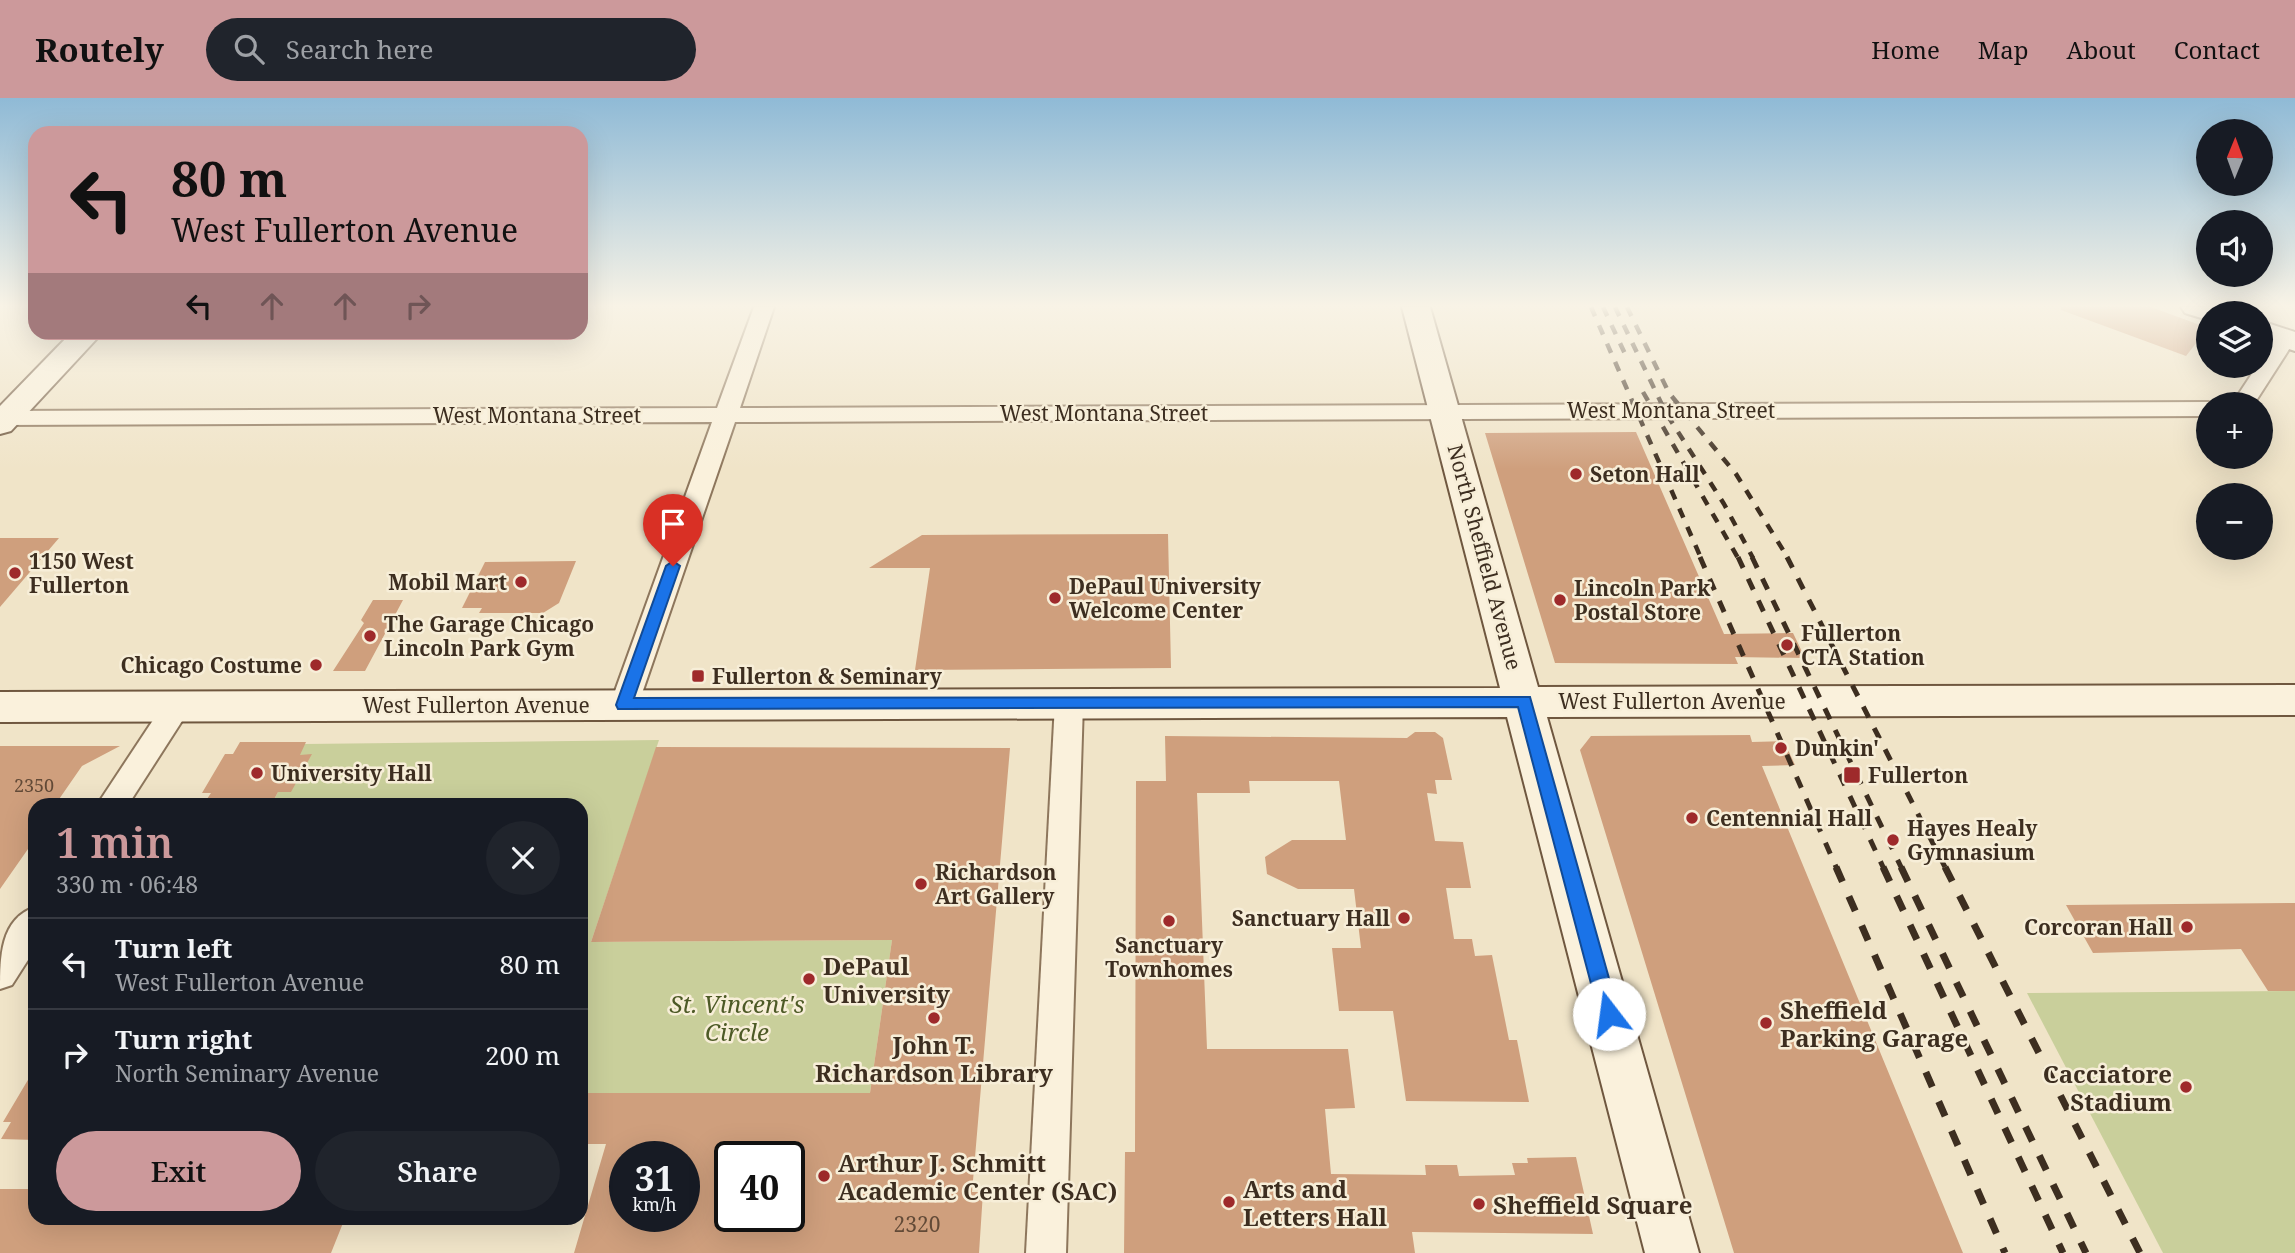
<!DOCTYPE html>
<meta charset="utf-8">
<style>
body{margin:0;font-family:"Noto Serif",serif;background:#20242c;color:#f1f3f6;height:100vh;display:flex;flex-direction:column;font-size:26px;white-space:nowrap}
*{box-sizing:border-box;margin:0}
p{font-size:23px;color:#9ea1a6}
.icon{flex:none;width:38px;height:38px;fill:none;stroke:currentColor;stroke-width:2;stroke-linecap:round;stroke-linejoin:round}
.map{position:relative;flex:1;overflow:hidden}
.details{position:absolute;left:28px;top:700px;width:560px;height:427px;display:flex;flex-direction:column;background:#171b24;border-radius:21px;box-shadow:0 7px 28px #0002}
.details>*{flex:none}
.hud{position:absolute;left:28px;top:28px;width:560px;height:214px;border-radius:21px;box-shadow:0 7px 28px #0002;background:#cc999b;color:#111;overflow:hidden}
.needle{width:46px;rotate:1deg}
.buttons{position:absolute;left:2196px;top:21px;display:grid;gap:14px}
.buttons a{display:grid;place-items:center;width:77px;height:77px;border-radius:50%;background:#171b24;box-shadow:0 7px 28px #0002;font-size:35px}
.speed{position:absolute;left:609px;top:1043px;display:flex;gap:14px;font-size:35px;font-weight:700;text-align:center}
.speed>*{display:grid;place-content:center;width:91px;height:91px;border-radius:50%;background:#171b24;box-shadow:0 7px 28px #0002;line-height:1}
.speed small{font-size:18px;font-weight:400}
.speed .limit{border:4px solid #111;border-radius:10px;background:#fff;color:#111}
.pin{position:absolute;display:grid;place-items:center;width:60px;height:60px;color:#fff;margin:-72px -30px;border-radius:50% 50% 50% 0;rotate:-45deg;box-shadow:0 0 7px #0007}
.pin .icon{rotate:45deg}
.me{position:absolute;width:77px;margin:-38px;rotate:345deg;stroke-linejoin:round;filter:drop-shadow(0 0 5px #0008)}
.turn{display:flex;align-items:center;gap:24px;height:147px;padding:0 28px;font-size:32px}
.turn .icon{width:91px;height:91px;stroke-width:2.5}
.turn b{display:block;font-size:49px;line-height:60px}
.lanes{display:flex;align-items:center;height:66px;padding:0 28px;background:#0003;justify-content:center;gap:35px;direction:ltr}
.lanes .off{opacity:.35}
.round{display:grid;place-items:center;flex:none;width:74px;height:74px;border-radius:37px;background:#20242c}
.summary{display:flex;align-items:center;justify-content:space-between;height:119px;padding:0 28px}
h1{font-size:42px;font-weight:600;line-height:52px;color:#cc999b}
.action{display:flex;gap:14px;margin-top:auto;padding:14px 28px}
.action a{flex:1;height:80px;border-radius:42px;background:#cc999b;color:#111;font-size:28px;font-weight:600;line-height:80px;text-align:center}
.action a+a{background:#20242c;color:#f1f3f6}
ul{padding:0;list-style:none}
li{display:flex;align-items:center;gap:21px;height:91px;padding:0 28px;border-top:2px solid #363941}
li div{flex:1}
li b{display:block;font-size:26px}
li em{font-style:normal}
header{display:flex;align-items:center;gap:42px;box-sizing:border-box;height:98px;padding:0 35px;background:#cc999b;color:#111}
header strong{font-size:33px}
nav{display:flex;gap:38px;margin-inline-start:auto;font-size:24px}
.search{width:490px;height:63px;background:#20242c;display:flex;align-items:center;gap:18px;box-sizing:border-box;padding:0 24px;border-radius:38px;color:#9ea1a6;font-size:26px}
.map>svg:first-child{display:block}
</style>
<header>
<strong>Routely</strong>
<div class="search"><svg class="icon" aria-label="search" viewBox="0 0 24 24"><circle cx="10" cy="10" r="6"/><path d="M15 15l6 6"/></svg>Search here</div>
<nav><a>Home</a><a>Map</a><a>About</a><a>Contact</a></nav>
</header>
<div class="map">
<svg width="2295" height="1155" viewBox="0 0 2295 1155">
<rect width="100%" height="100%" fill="#f0e4c8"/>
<g fill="#c9cf9b">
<path d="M 659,642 L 591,844 L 892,842 L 870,995 L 581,995 L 581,707 L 271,707 L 304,646 Z"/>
<path d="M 2295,893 L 2295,1155 L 2163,1155 L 2027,895 Z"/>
</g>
<g fill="#cf9f7d" fill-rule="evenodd">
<path d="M 2061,209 L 2151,209 L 2208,230 L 2186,258 L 2061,212 Z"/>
<path d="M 1636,334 L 1724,536 L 1793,535 L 1805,560 L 1735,559 L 1738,566 L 1555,565 L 1485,335 Z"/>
<path d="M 1168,436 L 1171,570 L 915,572 L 930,470 L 869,470 L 922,437 Z"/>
<path d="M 0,440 L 59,440 L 0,509 Z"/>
<path d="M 576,463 L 559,505 L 543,515 L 479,515 L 482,510 L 462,510 L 485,464 Z"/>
<path d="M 373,502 L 403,502 L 365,573 L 333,573 L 364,525 L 361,522 Z"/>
<path d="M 1415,634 L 1435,634 L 1443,640 L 1452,682 L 1435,682 L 1437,696 L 1427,695 L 1435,743 L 1463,744 L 1471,790 L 1446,790 L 1454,841 L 1472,841 L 1475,858 L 1492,857 L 1509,942 L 1517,942 L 1529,1004 L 1406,1003 L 1393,913 L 1339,913 L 1332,850 L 1361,850 L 1354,791 L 1298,791 L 1267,776 L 1265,759 L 1292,742 L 1346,742 L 1339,683 L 1249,683 L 1250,695 L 1197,695 L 1207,951 L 1348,951 L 1355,1010 L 1325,1011 L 1331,1076 L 1426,1077 L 1425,1067 L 1457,1067 L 1459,1078 L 1515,1077 L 1512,1065 L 1528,1065 L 1527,1060 L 1576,1059 L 1593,1136 L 1412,1134 L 1415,1155 L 1124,1155 L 1125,1054 L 1135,1054 L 1136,683 L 1166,683 L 1165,638 L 1407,640 Z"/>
<path d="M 1750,637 L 1752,644 L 1784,643 L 1795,667 L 1762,668 L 1963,1155 L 1734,1155 L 1580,652 L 1591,638 Z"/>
<path d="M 240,644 L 306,644 L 300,657 L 312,656 L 291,694 L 278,694 L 271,707 L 203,707 L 211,695 L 202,695 L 225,656 L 233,656 Z"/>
<path d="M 0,648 L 120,648 L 82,668 L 55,707 L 35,707 L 35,741 L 0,791 Z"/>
<path d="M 656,649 L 1010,650 L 972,1094 L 983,1094 L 979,1155 L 574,1155 L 606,1046 L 581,1046 L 581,995 L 870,995 L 892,842 L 591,844 ZM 625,1059 L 684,1059 L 684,1118 L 625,1118 ZM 730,1059 L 789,1059 L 789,1118 L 730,1118 Z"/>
<path d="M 2295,805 L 2295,893 L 2268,893 L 2241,851 L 2093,855 L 2066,807 Z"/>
<path d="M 35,970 L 35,1042 L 1,1041 L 11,1024 L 3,1024 Z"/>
<path d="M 0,1091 L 35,1091 L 35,1120 L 345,1120 L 331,1155 L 0,1155 Z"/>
</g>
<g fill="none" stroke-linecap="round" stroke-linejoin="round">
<g stroke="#8d765c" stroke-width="4">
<g id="street">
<path d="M 754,209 L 774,209 L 740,310 L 2208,304 L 2216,306 L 2208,306 L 2208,318 L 735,324 L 638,607 L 634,615 L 624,618 L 614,615 L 610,607 L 712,324 L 0,327 L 0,313 L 717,310 Z"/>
<path d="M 2285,235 L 2293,236 L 2295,242 L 2254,306 L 2232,306 L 2257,268 L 2261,268 L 2261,261 L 2277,236 Z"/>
<path d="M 1069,594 L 1079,597 L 1083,605 L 1066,1155 L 1026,1155 L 1055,605 L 1059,597 Z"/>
<path d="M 177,598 L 187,601 L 191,609 L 128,707 L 97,707 L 167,601 Z"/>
<path d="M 35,809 L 35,851 L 12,887 L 0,891 C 0,860 0,821 35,809 Z"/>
</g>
</g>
<g stroke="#6f573f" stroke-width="4">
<g id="secondary">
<path d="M 1402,209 L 1430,209 L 1538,589 L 2295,587 L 2295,617 L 1547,619 L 1699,1155 L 1645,1155 L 1507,619 L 0,624 L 0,594 L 1500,590 Z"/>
<path d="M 2181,209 L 2223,209 L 2227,215 L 2208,215 L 2208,222 L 2185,215 Z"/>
<path d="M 2261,223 L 2295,234 L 2295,253 L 2261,242 Z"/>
<path d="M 72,234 L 103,234 L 11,333 L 0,336 L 0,308 Z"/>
</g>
</g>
<use href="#street" fill="#faf1dc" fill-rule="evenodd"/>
<use href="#secondary" fill="#faf1dc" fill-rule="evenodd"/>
<g stroke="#3d2e20" stroke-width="4.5" stroke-dasharray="10 10" stroke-linecap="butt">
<path d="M 1591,209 L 1701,460"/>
<path d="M 1603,209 L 1627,260"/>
<path d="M 1615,209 L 1666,315 L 1724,406 L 1753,460"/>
<path d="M 1627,209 L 1669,295 L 1736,376 L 1788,460"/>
<path d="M 1643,294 L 1738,460"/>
</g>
<g stroke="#3d2e20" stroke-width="5" stroke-dasharray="12 12" stroke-linecap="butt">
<path d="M 1700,459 L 1837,771"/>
<path d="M 1738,459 L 1884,771"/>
<path d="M 1752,459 L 1902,771"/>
<path d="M 1787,459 L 1946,771"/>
</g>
<g stroke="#3d2e20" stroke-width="7" stroke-dasharray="16 16" stroke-linecap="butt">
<path d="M 1836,769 L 2005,1155"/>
<path d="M 1883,769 L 2063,1155"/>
<path d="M 1901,769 L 2086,1155"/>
<path d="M 1945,769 L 2140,1155"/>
</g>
</g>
<linearGradient id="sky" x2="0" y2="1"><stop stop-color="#8fbad6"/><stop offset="0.56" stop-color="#f8f3e6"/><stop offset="1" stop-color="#f8f3e6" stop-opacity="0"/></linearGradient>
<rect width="2295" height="371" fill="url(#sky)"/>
<path fill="#1a73e8" stroke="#114b97" stroke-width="2" d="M 673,463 L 680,468 L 634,600 L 1530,599 L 1619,916 L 1616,923 L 1609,926 L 1602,923 L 1599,916 L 1518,609 L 618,611 L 616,607 L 666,468 Z"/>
<g fill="#9e2a2b" stroke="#f7eed8" stroke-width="2.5">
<circle cx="1576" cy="376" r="7"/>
<circle cx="15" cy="475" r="7"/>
<circle cx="521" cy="484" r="7"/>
<circle cx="1055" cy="500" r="7"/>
<circle cx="1560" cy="502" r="7"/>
<circle cx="370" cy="538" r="7"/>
<circle cx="1787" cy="547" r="7"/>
<circle cx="316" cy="567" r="7"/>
<rect x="691" y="571" width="14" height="14" rx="3.5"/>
<circle cx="1781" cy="650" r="7"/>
<circle cx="257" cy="675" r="7"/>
<rect x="1843" y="668" width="18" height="18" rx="3.5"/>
<circle cx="1692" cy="720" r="7"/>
<circle cx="1893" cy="742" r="7"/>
<circle cx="921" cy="786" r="7"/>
<circle cx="1404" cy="820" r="7"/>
<circle cx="1169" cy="823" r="7"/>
<circle cx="2187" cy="829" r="7"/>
<circle cx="809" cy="881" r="7"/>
<circle cx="934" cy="920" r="7"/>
<circle cx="1766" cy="925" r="7"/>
<circle cx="2186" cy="989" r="7"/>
<circle cx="824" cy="1078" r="7"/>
<circle cx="1229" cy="1104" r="7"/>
<circle cx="1479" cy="1106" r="7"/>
</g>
<g text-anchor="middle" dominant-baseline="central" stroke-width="5" stroke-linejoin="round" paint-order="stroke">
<g font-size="18" fill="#624a37">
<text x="34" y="687">2350</text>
</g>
<g font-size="21" fill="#3d2e20" stroke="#f7eed8">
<text x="1671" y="312">West Montana Street</text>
<text x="1104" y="315">West Montana Street</text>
<text x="537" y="317">West Montana Street</text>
<text transform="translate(1485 459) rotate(75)">North Sheffield Avenue</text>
<text x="1672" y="603">West Fullerton Avenue</text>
<text x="476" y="607">West Fullerton Avenue</text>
</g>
<g font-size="21" font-weight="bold" fill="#3d2e20" stroke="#f7eed8" text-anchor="start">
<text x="1590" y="376">Seton Hall</text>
<text x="29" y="463">1150 West<tspan x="29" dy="24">Fullerton</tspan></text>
<text x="507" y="484" text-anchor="end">Mobil Mart</text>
<text x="1069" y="488">DePaul University<tspan x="1069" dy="24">Welcome Center</tspan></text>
<text x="1574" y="490">Lincoln Park<tspan x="1574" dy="24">Postal Store</tspan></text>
<text x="384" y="526">The Garage Chicago<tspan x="384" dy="24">Lincoln Park Gym</tspan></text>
<text x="1801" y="535">Fullerton<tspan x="1801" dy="24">CTA Station</tspan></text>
<text x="302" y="567" text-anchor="end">Chicago Costume</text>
<text x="712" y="578">Fullerton &amp; Seminary</text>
<text x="1795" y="650">Dunkin'</text>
<text x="271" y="675">University Hall</text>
<text x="1868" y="677">Fullerton</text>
<text x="1706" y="720">Centennial Hall</text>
<text x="1907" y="730">Hayes Healy<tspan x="1907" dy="24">Gymnasium</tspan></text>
<text x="935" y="774">Richardson<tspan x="935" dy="24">Art Gallery</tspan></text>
<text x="1390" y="820" text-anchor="end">Sanctuary Hall</text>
<text x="2173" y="829" text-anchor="end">Corcoran Hall</text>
<text x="1169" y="847" text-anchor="middle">Sanctuary<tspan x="1169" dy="24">Townhomes</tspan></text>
</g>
<g font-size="21" fill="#624a37">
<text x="917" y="1126">2320</text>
</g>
<g font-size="24" font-weight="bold" fill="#3d2e20" stroke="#f7eed8" text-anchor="start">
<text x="823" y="867">DePaul<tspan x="823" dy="28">University</tspan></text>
<text x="1780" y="911">Sheffield<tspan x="1780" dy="28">Parking Garage</tspan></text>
<text x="934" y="946" text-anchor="middle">John T.<tspan x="934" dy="28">Richardson Library</tspan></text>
<text x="2172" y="975" text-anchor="end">Cacciatore<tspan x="2172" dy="28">Stadium</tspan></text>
<text x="838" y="1064">Arthur J. Schmitt<tspan x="838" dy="28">Academic Center (SAC)</tspan></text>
<text x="1243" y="1090">Arts and<tspan x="1243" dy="28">Letters Hall</tspan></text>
<text x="1493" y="1106">Sheffield Square</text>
</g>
<g font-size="24" font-style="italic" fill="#4d5a26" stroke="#f7eed8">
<text x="737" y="905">St. Vincent's<tspan x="737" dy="28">Circle</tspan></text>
</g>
</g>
</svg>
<div class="buttons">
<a><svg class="needle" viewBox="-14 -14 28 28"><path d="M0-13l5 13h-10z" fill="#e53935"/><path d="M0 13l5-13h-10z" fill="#9ea1a6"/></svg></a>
<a><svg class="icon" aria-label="sound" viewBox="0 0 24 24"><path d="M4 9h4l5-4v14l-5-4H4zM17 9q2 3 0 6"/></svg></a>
<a><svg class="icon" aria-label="layers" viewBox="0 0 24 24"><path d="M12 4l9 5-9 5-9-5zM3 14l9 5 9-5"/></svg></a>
<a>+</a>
<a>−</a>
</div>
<div class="speed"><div>31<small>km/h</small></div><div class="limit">40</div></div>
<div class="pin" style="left:673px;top:468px;background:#d93025"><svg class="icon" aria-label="arrive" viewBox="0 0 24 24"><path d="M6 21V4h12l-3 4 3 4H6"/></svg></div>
<svg class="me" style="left:1609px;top:916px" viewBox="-20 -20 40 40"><circle r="19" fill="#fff"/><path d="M0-13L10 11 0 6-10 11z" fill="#1a73e8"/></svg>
<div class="hud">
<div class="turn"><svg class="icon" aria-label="left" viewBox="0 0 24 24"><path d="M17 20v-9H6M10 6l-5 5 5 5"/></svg><div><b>80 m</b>West Fullerton Avenue</div></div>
<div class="lanes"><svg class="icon" aria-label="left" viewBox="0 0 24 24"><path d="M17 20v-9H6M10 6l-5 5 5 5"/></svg><svg class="icon off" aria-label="ahead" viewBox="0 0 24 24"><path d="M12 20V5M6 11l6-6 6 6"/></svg><svg class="icon off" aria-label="ahead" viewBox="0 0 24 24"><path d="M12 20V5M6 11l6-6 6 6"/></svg><svg class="icon off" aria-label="right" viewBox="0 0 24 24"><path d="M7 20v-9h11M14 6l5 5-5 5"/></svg></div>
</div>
<section class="details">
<div class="summary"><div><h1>1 min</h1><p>330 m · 06:48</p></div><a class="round"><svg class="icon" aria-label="close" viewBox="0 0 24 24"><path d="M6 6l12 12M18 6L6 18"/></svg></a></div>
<ul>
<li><svg class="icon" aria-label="left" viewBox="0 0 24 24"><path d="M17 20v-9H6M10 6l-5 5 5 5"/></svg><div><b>Turn left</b><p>West Fullerton Avenue</p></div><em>80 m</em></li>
<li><svg class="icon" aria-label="right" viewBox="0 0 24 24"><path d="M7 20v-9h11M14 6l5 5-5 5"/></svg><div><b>Turn right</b><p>North Seminary Avenue</p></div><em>200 m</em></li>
</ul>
<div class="action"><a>Exit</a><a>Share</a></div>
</section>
</div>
